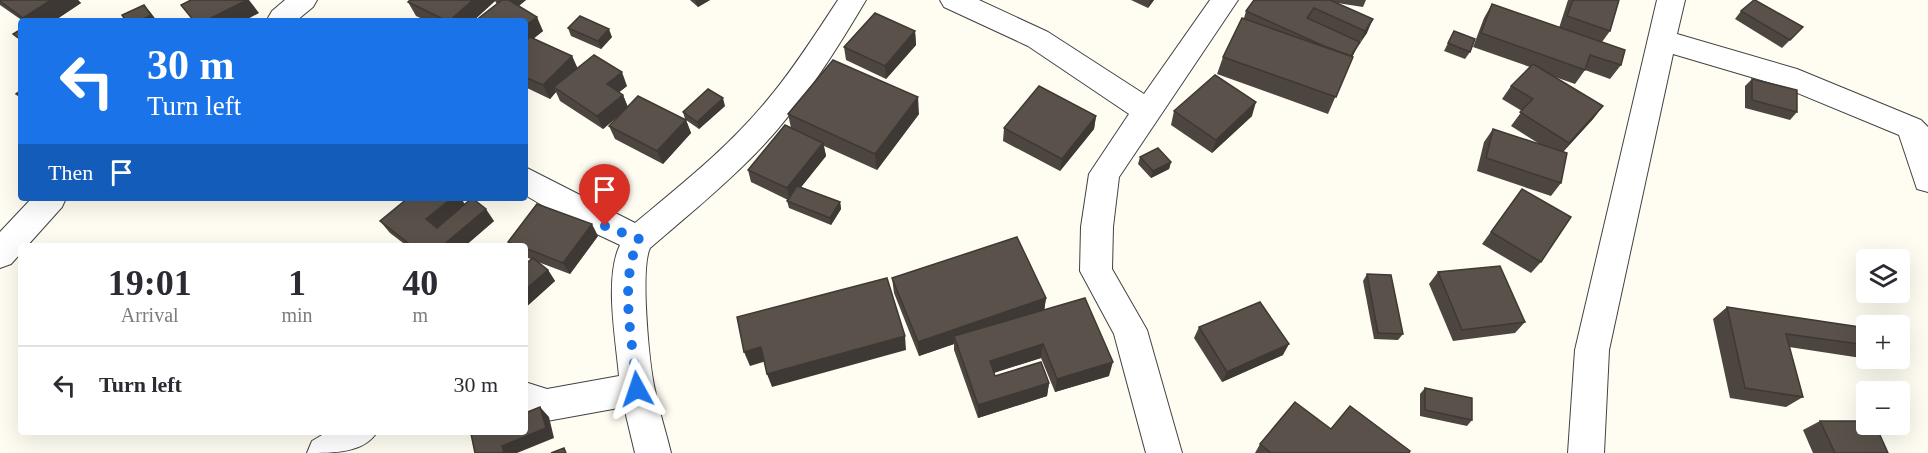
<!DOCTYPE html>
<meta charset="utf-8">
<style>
body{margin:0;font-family:Georgia,serif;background:#f7f7f7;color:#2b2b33;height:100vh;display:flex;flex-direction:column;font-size:22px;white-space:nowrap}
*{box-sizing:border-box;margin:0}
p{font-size:20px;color:#7c7c81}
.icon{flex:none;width:33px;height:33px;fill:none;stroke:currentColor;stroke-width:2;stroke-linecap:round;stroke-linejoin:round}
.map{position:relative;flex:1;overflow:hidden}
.drawer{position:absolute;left:18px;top:243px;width:510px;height:192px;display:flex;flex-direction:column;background:#fff;border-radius:6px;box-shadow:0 6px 24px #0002}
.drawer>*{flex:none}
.guide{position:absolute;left:18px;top:18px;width:510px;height:183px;border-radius:6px;box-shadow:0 6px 24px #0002;background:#1a73e8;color:#fff;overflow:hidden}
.buttons{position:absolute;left:1856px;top:249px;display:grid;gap:12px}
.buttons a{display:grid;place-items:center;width:54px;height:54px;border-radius:6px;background:#fff;box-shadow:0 6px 24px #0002;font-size:30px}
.pin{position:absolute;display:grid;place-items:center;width:51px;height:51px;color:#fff;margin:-62px -26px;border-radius:50% 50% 50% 0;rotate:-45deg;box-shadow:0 0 6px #0007}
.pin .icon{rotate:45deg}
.me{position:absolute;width:66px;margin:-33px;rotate:355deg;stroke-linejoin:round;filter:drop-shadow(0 0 4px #0008)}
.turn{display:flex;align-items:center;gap:21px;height:126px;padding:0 30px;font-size:27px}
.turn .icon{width:78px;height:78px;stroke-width:2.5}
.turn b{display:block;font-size:42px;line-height:51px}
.then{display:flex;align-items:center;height:57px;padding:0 30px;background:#0003;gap:12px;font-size:22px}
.eta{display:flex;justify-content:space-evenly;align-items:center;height:102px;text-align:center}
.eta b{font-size:36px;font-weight:700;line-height:42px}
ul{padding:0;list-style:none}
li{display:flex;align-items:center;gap:18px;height:78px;padding:0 30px;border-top:2px solid #e1e1e2}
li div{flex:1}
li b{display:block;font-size:22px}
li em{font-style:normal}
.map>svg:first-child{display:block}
</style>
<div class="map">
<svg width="1928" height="453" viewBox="0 0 1928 453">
<rect width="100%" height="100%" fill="#fffdf1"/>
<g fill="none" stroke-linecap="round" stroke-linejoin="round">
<g stroke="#424242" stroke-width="2">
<g id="minor">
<path d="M 285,0 L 317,0 L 313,7 L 296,21 L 270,21 L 268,18 L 272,11 Z"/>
<path d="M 838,0 L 866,0 C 834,54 800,108 756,153 C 723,187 686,217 650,248 C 640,269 649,364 655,390 C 659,411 666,432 671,453 L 635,453 L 624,407 L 547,421 L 525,414 L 525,382 L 547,389 L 619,376 C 616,340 604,278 620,245 L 569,221 L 525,195 L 525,167 L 635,223 C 682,184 730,146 769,98 C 795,67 816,33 838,0 Z"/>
<path d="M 940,0 L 979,0 L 1048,32 L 1144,94 L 1210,0 L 1238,0 L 1119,177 L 1113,227 L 1112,269 L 1147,330 L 1182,453 L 1146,453 L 1114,334 L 1080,271 L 1081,227 L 1089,174 L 1129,114 L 1028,46 L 944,7 Z"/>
<path d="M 1657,0 L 1685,0 L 1677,34 L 1797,69 L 1921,120 L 1928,127 L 1928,192 L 1917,189 L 1899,135 L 1778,85 L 1673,54 L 1609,350 L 1604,453 L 1568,453 L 1575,350 Z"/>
<path d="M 32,198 L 66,198 L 62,207 L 27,246 L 21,246 L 21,253 L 11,264 L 0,268 L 0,232 Z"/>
<path d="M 327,432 L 377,432 C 364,453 334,453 307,453 L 312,441 Z"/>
</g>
</g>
<use href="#minor" fill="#fff" fill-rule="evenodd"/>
</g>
<g fill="#4d4640">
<path d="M 0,0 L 78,0 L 81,3 L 54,21 L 23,21 L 0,5 Z"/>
<path d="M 410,0 L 526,0 L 519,6 L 543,31 L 533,39 L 572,56 L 577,68 L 627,86 L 619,92 L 623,95 L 628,107 L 685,119 L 683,112 L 725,106 L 699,129 L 686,120 L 691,133 L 663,164 L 615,139 L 609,126 L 621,114 L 603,129 L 560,101 L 556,92 L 550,99 L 525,87 L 525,21 L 497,4 L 495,1 L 473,21 L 427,21 L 416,16 L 408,2 Z"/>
<path d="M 690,0 L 710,0 L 698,7 Z"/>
<path d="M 1131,0 L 1154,0 L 1148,8 Z"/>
<path d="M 1254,0 L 1366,0 L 1363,7 L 1337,3 L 1367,33 L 1358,44 L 1328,114 L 1217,74 L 1223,57 L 1244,18 L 1246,11 Z"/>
<path d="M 1568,0 L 1619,0 L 1610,31 L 1602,42 L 1621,65 L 1610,79 L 1585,70 L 1575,84 L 1555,77 L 1603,106 L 1593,119 L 1563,152 L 1561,183 L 1551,196 L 1477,171 L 1484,142 L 1493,129 L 1541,145 L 1511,126 L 1522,111 L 1502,99 L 1511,86 L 1530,67 L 1473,47 L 1484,18 L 1492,4 L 1559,28 Z"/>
<path d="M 1741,11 L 1803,27 L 1782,48 L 1735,19 Z"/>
<path d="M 568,28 L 612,37 L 601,49 L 571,36 Z"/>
<path d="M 915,31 L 916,45 L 886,79 L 846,60 L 844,47 Z"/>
<path d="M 1454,31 L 1470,52 L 1465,59 L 1444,51 Z"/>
<path d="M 1752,79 L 1797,112 L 1790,120 L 1745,108 L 1745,86 Z"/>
<path d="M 1174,111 L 1252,116 L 1212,153 L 1171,125 Z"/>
<path d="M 788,114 L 919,114 L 877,170 L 824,146 L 826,156 L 801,187 L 840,202 L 841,209 L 831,225 L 789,208 L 787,201 L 788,200 L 751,182 L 748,170 L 791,128 Z"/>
<path d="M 1096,116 L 1094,129 L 1060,171 L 1003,141 L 1004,128 Z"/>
<path d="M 1140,157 L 1171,162 L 1169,169 L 1151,178 L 1138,164 Z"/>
<path d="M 1522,189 L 1541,262 L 1531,273 L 1482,244 Z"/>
<path d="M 465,204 L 494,221 L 465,246 L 407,246 L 390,233 L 380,221 Z"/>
<path d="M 598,236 L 570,274 L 538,262 L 548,270 L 555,281 L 525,308 L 525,264 L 531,259 L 525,257 L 525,246 L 511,246 L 508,242 Z"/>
<path d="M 1438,272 L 1525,322 L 1515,333 L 1453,341 L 1429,284 Z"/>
<path d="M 1367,274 L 1403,334 L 1398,340 L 1374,339 L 1363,281 Z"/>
<path d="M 892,278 L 1046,298 L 1044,310 L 1109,376 L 1055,392 L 1041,358 L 994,373 L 995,376 L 1049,383 L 1047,396 L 978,418 L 954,350 L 954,344 L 919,356 L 894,293 Z"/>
<path d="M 1727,307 L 1866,328 L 1866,358 L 1884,358 L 1881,361 L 1789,347 L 1803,397 L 1786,407 L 1730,398 L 1713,319 Z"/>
<path d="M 1199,327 L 1283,355 L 1222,382 L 1194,338 Z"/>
<path d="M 1425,388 L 1472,420 L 1467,426 L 1420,416 L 1420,394 Z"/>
<path d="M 1820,421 L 1888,453 L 1813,453 L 1803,430 Z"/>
<path d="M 1331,429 L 1409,453 L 1255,453 L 1260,444 Z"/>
</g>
<g fill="#3e3934">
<path d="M 51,0 L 78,0 L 81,3 L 54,21 L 27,21 L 23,18 Z"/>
<path d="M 247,0 L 249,0 L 259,13 L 244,21 L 205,21 Z"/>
<path d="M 473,0 L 495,0 L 495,1 L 473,21 L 449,21 Z"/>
<path d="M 504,0 L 526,0 L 510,12 Z"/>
<path d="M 695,0 L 710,0 L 698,7 Z"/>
<path d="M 1150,0 L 1154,0 L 1148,8 Z"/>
<path d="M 144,5 L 151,13 L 157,21 L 139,21 Z"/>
<path d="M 537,17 L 543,31 L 525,45 L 525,26 Z"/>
<path d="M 1373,19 L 1367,33 L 1359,45 L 1365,31 Z"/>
<path d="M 609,29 L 612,37 L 601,49 L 598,41 Z"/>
<path d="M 915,31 L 916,45 L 886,79 L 885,66 Z"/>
<path d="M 1360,42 L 1353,55 L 1343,71 L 1349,58 Z"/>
<path d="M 572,56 L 578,69 L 554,87 L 556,92 L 550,99 L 543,85 Z"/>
<path d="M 622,72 L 627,86 L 612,98 L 607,84 Z"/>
<path d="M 623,95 L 628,108 L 603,129 L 597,116 Z"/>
<path d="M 918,97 L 919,114 L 877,170 L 875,154 Z"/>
<path d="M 723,98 L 725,106 L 699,129 L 697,122 Z"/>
<path d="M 1256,102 L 1252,116 L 1212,153 L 1216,140 Z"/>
<path d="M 1603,106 L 1593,119 L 1559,156 L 1569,143 Z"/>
<path d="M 1096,116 L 1094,129 L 1060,171 L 1062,159 Z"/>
<path d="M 686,120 L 691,133 L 663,164 L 657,151 Z"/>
<path d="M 823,143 L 826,156 L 790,201 L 787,188 Z"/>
<path d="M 1171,162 L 1169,169 L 1151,178 L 1153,171 Z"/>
<path d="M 452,198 L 461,198 L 466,206 L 436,232 L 426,219 Z"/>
<path d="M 840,202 L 841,209 L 831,225 L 830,218 Z"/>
<path d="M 486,209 L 494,221 L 465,246 L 442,246 Z"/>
<path d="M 592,224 L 598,236 L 570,274 L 563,263 Z"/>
<path d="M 548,270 L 555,281 L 525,308 L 525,290 Z"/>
<path d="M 1046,298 L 1044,312 L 954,336 L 954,344 L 919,356 L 918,342 Z"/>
<path d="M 905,336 L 906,350 L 772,387 L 767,374 Z"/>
<path d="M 1043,344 L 1041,358 L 989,374 L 990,361 Z"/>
<path d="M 1289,344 L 1283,355 L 1222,382 L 1227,372 Z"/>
<path d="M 761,347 L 766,361 L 750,366 L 744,352 Z"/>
<path d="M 1113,362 L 1109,376 L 1055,392 L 1057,379 Z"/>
<path d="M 1049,383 L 1047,396 L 978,418 L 978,405 Z"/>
<path d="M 540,407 L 549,417 L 554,438 L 517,453 L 504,453 L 502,446 Z"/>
</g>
<g fill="#59514a" stroke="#3e3934" stroke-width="1.5">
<path d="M 0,0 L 51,0 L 23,18 L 0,1 Z"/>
<path d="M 191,0 L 247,0 L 205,21 L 194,21 L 181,5 Z"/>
<path d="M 410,0 L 473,0 L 449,21 L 447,21 L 408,2 Z"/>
<path d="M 502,0 L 509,0 L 537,17 L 525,26 L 525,21 L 475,21 Z"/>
<path d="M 1254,0 L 1330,0 L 1373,19 L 1365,31 L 1314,8 L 1307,18 L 1360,42 L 1351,56 L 1324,46 L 1246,11 Z"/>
<path d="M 1573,0 L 1619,0 L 1610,31 L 1567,16 Z"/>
<path d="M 1754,0 L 1755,0 L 1803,27 L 1790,40 L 1741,11 Z"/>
<path d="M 1492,4 L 1625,50 L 1621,65 L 1590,55 L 1585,70 L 1481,33 Z"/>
<path d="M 144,5 L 151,15 L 139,21 L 126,21 L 122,15 Z"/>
<path d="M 875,13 L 915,31 L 885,66 L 844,47 Z"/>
<path d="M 580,16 L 609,29 L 598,41 L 568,28 Z"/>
<path d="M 1242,18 L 1353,57 L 1336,97 L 1223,57 Z"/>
<path d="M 21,29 L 21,40 L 13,34 Z"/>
<path d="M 1454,31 L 1475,39 L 1470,52 L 1448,43 Z"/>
<path d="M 530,37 L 572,56 L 543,85 L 525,77 L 525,42 Z"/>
<path d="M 594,55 L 622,72 L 607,84 L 623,95 L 597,116 L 554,87 Z"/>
<path d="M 833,60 L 918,97 L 875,154 L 788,114 Z"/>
<path d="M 1533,64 L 1603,106 L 1569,143 L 1520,112 L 1533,99 L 1511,86 Z"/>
<path d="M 1215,75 L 1256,102 L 1216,140 L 1174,111 Z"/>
<path d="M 1752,79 L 1797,90 L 1797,112 L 1752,100 Z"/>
<path d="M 1039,86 L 1096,116 L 1062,159 L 1004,128 Z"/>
<path d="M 708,89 L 723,98 L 697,122 L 683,112 Z"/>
<path d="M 21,90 L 21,97 L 16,94 Z"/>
<path d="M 638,96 L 686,120 L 657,151 L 609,126 Z"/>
<path d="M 785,125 L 823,143 L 787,188 L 748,170 Z"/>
<path d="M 1493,129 L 1567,153 L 1561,183 L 1486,158 Z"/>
<path d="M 1158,148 L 1171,162 L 1153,171 L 1140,157 Z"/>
<path d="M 797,186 L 840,202 L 830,218 L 787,201 Z"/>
<path d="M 1522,189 L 1571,217 L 1541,262 L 1491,232 Z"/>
<path d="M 408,198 L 452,198 L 426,219 L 437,228 L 472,198 L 486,209 L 442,246 L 412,246 L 380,221 Z"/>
<path d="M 537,204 L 592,224 L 563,263 L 525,248 L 525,246 L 519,246 L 508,242 Z"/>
<path d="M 1017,237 L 1046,298 L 918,342 L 892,278 Z"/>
<path d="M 533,258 L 548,270 L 525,290 L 525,264 Z"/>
<path d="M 1500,266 L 1525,322 L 1462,330 L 1438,272 Z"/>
<path d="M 1367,274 L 1391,275 L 1403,334 L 1378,333 Z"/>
<path d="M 887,278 L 905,336 L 767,374 L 761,347 L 744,352 L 737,317 Z"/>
<path d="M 1085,298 L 1113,362 L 1057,379 L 1043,344 L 990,361 L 995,376 L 1041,362 L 1049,383 L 978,405 L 954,336 Z"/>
<path d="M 1260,302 L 1289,344 L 1227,372 L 1199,327 Z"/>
<path d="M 1727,307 L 1866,328 L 1866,345 L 1786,334 L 1803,397 L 1745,388 Z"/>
<path d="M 1425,388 L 1472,398 L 1472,420 L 1425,410 Z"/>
<path d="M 1295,402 L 1331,429 L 1350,406 L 1410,451 L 1409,453 L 1271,453 L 1260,444 Z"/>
<path d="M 540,407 L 546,428 L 502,446 L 504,453 L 475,453 L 471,434 L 475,432 L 525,432 L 525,413 Z"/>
<path d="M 1820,421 L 1866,421 L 1866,424 L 1875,424 L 1888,453 L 1835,453 Z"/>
<path d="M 564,448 L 566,453 L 551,453 Z"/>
</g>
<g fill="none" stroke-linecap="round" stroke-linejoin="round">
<path stroke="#1a73e8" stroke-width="10" stroke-dasharray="0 18" d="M 605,226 L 639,239 C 618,284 633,341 637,389"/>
</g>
</svg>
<div class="buttons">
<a><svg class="icon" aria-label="layers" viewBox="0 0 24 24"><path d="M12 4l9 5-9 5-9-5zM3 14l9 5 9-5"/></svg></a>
<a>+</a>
<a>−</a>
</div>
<div class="pin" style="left:605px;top:226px;background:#d93025"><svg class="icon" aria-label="arrive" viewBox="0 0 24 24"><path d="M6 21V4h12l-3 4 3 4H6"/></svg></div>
<svg class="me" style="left:637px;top:389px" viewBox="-20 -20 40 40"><path d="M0-17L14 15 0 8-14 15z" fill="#1a73e8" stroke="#fff" stroke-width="4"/></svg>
<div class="guide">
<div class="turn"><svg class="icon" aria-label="left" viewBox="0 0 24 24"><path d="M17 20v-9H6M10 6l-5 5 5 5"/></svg><div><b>30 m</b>Turn left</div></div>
<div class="then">Then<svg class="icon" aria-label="arrive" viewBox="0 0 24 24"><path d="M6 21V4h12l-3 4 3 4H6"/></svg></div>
</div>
<section class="drawer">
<div class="eta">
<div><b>19:01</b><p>Arrival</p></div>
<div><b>1</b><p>min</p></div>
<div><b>40</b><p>m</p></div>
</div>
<ul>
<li><svg class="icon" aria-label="left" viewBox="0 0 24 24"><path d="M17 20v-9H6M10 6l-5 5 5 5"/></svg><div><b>Turn left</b></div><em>30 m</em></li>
</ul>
</section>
</div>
